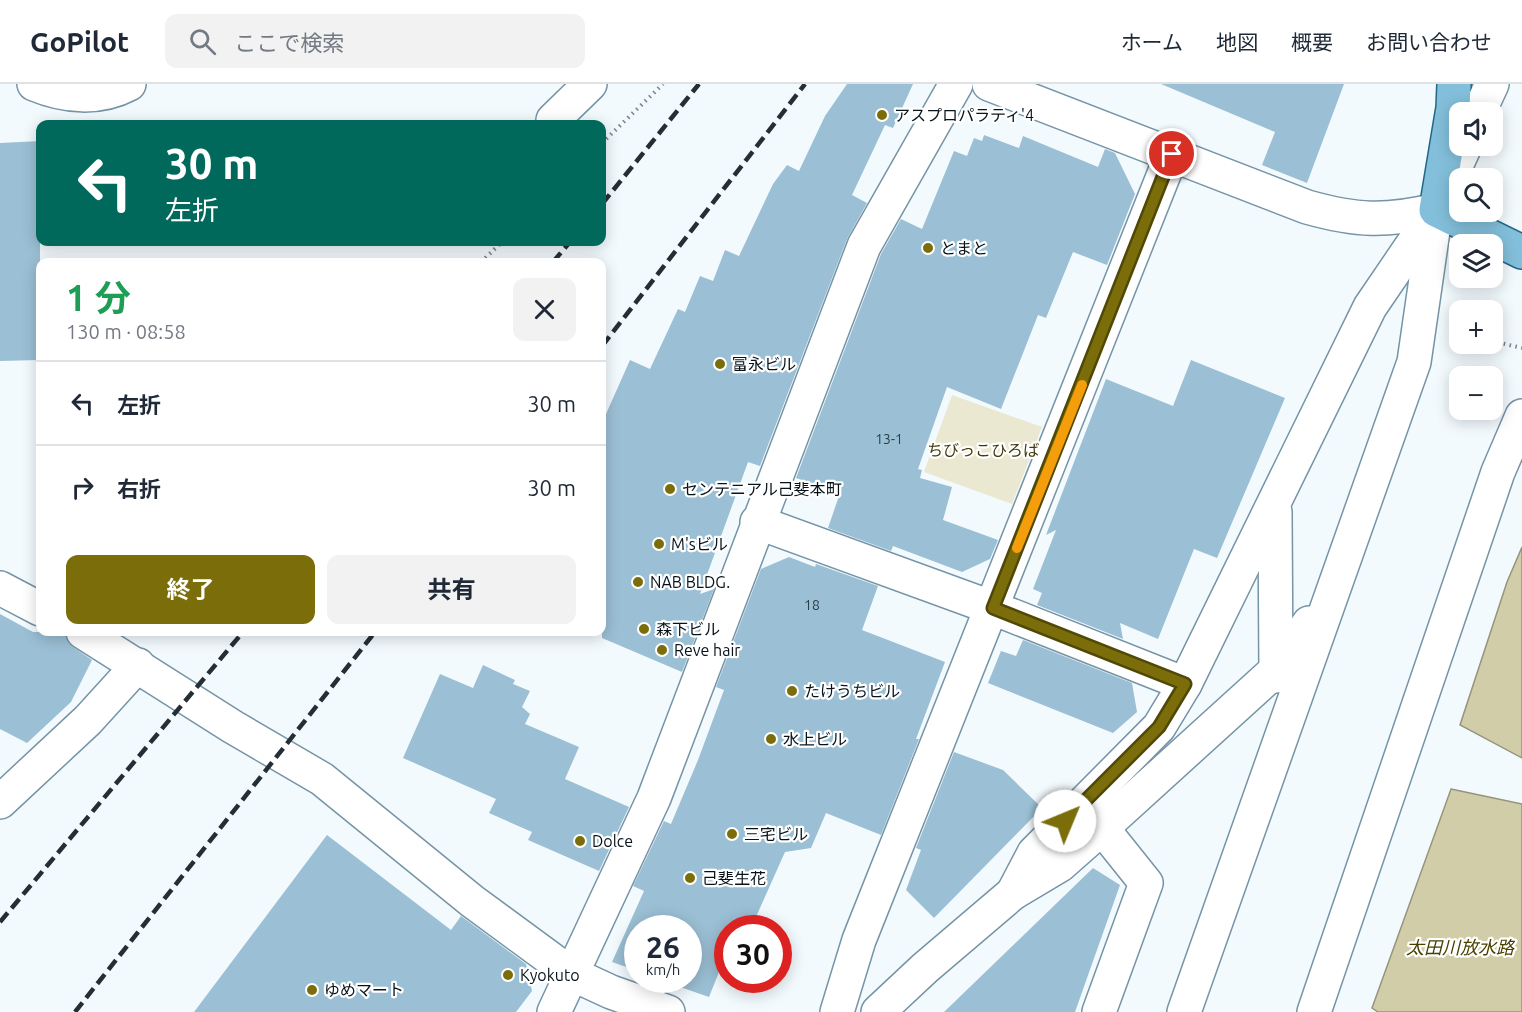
<!DOCTYPE html>
<html lang="ja">
<meta charset="utf-8">
<style>
body{margin:0;font-family:Ubuntu,"Noto Sans JP",sans-serif;background:#f2f2f3;color:#1f2937;height:100vh;display:flex;flex-direction:column;font-size:22px;white-space:nowrap}
*{box-sizing:border-box;margin:0}
p{font-size:20px;color:#747a83}
.icon{flex:none;width:33px;height:33px;fill:none;stroke:currentColor;stroke-width:2;stroke-linecap:round;stroke-linejoin:round}
.map{position:relative;flex:1;overflow:hidden}
.drawer{position:absolute;left:36px;top:174px;width:570px;height:378px;display:flex;flex-direction:column;background:#fff;border-radius:12px;box-shadow:0 3px 15px #0003}
.drawer>*{flex:none}
.banner{position:absolute;left:36px;top:36px;width:570px;height:126px;border-radius:12px;box-shadow:0 3px 15px #0003;background:#00695c;color:#fff;overflow:hidden}
.tools{position:absolute;left:1449px;top:18px;display:grid;gap:12px}
.tools a{display:grid;place-items:center;width:54px;height:54px;border-radius:12px;background:#fff;box-shadow:0 3px 15px #0003;font-size:30px}
.speed{position:absolute;left:624px;top:831px;display:flex;gap:12px;font-size:30px;font-weight:700;text-align:center}
.speed>*{display:grid;place-content:center;width:78px;height:78px;border-radius:50%;background:#fff;box-shadow:0 3px 15px #0003;line-height:1}
.speed small{font-size:15px;font-weight:400}
.speed .limit{border:9px solid #d22;background:#fff;color:#111}
.pin{position:absolute;display:grid;place-items:center;width:51px;height:51px;color:#fff;margin:-26px;border:3px solid #fff;border-radius:50%;box-shadow:0 2px 6px #0007}
.me{position:absolute;width:66px;margin:-33px;rotate:45deg;stroke-linejoin:round;filter:drop-shadow(0 0 4px #0008)}
.turn{display:flex;align-items:center;gap:21px;height:126px;padding:0 30px;font-size:27px}
.turn .icon{width:78px;height:78px;stroke-width:2.5}
.turn b{display:block;font-size:42px;line-height:51px}
.round{display:grid;place-items:center;flex:none;width:63px;height:63px;border-radius:12px;background:#f2f2f3}
.summary{display:flex;align-items:center;justify-content:space-between;height:102px;padding:0 30px}
h1{font-size:36px;font-weight:700;line-height:45px;color:#1e9e55}
.cta{display:flex;gap:12px;margin-top:auto;padding:12px 30px}
.cta a{flex:1;height:69px;border-radius:12px;background:#7b6e0a;color:#fff;font-size:24px;font-weight:700;line-height:69px;text-align:center}
.cta a+a{background:#f2f2f3;color:#1f2937}
ul{padding:0;list-style:none}
li{display:flex;align-items:center;gap:18px;height:84px;padding:0 30px;border-top:2px solid #e0e1e3}
li div{flex:1}
li b{display:block;font-size:22px}
li em{font-style:normal}
header{display:flex;align-items:center;gap:36px;box-sizing:border-box;height:84px;padding:0 30px;background:#fff;border-bottom:2px solid #e0e1e3}
header strong{font-size:28px}
nav{display:flex;gap:33px;margin-inline-start:auto;font-size:21px}
.search{width:420px;height:54px;background:#f2f2f3;display:flex;align-items:center;gap:15px;box-sizing:border-box;padding:0 21px;border-radius:12px;color:#747a83;font-size:22px}
.map>svg:first-child{display:block}
</style>
<header>
<strong>GoPilot</strong>
<div class="search"><svg class="icon" aria-label="search" viewBox="0 0 24 24"><circle cx="10" cy="10" r="6"/><path d="M15 15l6 6"/></svg>ここで検索</div>
<nav><a>ホーム</a><a>地図</a><a>概要</a><a>お問い合わせ</a></nav>
</header>
<div class="map">
<svg width="1522" height="928" viewBox="0 0 1522 928">
<rect width="100%" height="100%" fill="#f3fafe"/>
<path fill="#ebe8d1" d="M 952,311 L 1042,343 L 1012,420 L 924,388 Z"/>
<g fill="#d2cda9" stroke="#95957e" stroke-width="1.5">
<path d="M 1522,463 L 1522,674 L 1460,641 L 1507,498 Z"/>
<path d="M 1451,705 L 1522,720 L 1522,928 L 1378,928 L 1372,924 Z"/>
</g>
<g fill="#9bbfd4">
<path d="M 847,0 L 913,0 L 893,44 L 885,41 L 852,111 L 867,119 L 847,155 L 760,382 L 748,378 L 700,510 L 714,505 L 682,588 L 602,554 L 602,339 L 630,276 L 650,285 L 678,225 L 685,228 L 700,192 L 713,197 L 725,166 L 739,172 L 773,100 L 787,81 L 799,87 L 825,32 Z"/>
<path d="M 1161,0 L 1344,0 L 1307,99 L 1262,81 L 1275,48 Z"/>
<path d="M 984,51 L 1019,64 L 1023,52 L 1098,83 L 1105,65 L 1115,69 L 1135,110 L 1107,181 L 1073,168 L 1046,234 L 1038,231 L 1001,325 L 947,303 L 918,385 L 922,386 L 920,394 L 952,403 L 943,436 L 998,456 L 990,475 L 962,488 L 893,462 L 891,467 L 828,444 L 840,409 L 796,394 L 881,170 L 901,135 L 922,145 L 954,67 L 967,72 L 974,54 L 982,57 Z"/>
<path d="M 40,57 L 40,276 L 0,277 L 0,59 Z"/>
<path d="M 1191,276 L 1285,314 L 1217,474 L 1194,465 L 1158,555 L 1120,539 L 1123,555 L 1037,521 L 1042,509 L 1033,505 L 1056,446 L 1046,451 L 1106,295 L 1173,322 Z"/>
<path d="M 789,473 L 815,483 L 816,480 L 878,502 L 862,546 L 945,578 L 916,655 L 919,655 L 881,751 L 826,729 L 811,764 L 785,768 L 751,844 L 728,844 L 728,892 L 719,888 L 709,913 L 660,896 L 688,896 L 688,844 L 638,844 L 638,887 L 612,878 L 644,807 L 633,802 L 664,737 L 671,740 L 698,676 L 724,606 L 716,603 L 761,485 Z"/>
<path d="M 0,530 L 33,548 L 58,548 L 65,551 L 73,563 L 92,576 L 71,618 L 27,659 L 0,645 Z"/>
<path d="M 1023,556 L 1132,599 L 1137,628 L 1113,649 L 988,599 L 1001,567 L 1016,572 Z"/>
<path d="M 483,581 L 515,596 L 513,600 L 530,607 L 522,623 L 530,630 L 525,640 L 579,663 L 565,695 L 629,723 L 599,787 L 528,756 L 532,748 L 489,729 L 496,715 L 403,674 L 440,590 L 473,604 Z"/>
<path d="M 954,668 L 1003,686 L 1042,724 L 934,834 L 906,806 L 921,766 L 916,764 Z"/>
<path d="M 327,751 L 451,846 L 461,832 L 526,880 L 532,907 L 516,928 L 194,928 Z"/>
<path d="M 1093,784 L 1120,801 L 1075,928 L 944,928 Z"/>
</g>
<g fill="none" stroke-linecap="round" stroke-linejoin="round">
<g stroke="#7594a6" stroke-width="36">
<g id="minor">
<path d="M 34,0 C 65,13 99,16 129,0"/>
<path d="M 989,0 L 1307,123 C 1357,137 1385,138 1436,126"/>
<path d="M 1479,28 L 1492,0"/>
<path d="M 553,36 L 590,0"/>
<path d="M 1275,428 L 1276,592"/>
<path d="M 757,438 L 993,524 L 1185,600"/>
<path d="M 0,504 L 40,525"/>
<path d="M 83,548 L 233,643 L 322,695 L 472,817 L 570,889 L 611,908 L 668,928"/>
<path d="M 0,718 L 88,636 L 138,581"/>
<path d="M 1013,809 L 1034,769 L 1159,643 L 1185,600 L 1370,223 L 1436,126 L 1465,62"/>
<path d="M 554,928 L 654,714 L 864,162 L 956,0"/>
<path d="M 837,928 L 859,856 L 1172,70"/>
<path d="M 878,928 L 925,884 L 1013,809 L 1060,781 L 1102,744 L 1276,586 L 1309,539"/>
<path d="M 1099,928 L 1146,799 L 1102,744"/>
<path d="M 1184,928 L 1414,278 L 1435,133"/>
<path d="M 1314,928 L 1498,388 L 1522,332"/>
</g>
</g>
<g stroke="#226787" stroke-width="36">
<path id="major" d="M 1454,0 L 1453,24 L 1436,126 L 1522,168"/>
</g>
<g stroke="#798388" stroke-width="4" stroke-dasharray="1.5 4.5" stroke-linecap="butt">
<path d="M 602,59 L 663,0"/>
<path d="M 481,178 L 502,158"/>
<path d="M 1492,257 L 1522,264"/>
</g>
<use href="#minor" stroke="#fff" stroke-width="33"/>
<use href="#major" stroke="#83bfda" stroke-width="33"/>
<g stroke="#242f35" stroke-width="4.5" stroke-dasharray="12 6" stroke-linecap="butt">
<path d="M 602,120 L 699,0"/>
<path d="M 553,178 L 570,158"/>
<path d="M 602,262 L 805,0"/>
<path d="M 0,838 L 243,548"/>
<path d="M 75,928 L 375,548"/>
</g>
</g>
<g fill="none" stroke-linecap="round" stroke-linejoin="round">
<g stroke="#504806" stroke-width="15">
<path id="route" d="M 1065,737 L 1159,643 L 1185,600 L 993,524 L 1172,70"/>
</g>
<use href="#route" stroke="#7b6e0a" stroke-width="10"/>
<path stroke="#f59e0b" stroke-width="10" d="M 1017,464 L 1082,301"/>
</g>
<g fill="#7b6e0a" stroke="#fff" stroke-width="2">
<circle cx="882" cy="31" r="6"/>
<circle cx="928" cy="164" r="6"/>
<circle cx="720" cy="280" r="6"/>
<circle cx="670" cy="405" r="6"/>
<circle cx="659" cy="460" r="6"/>
<circle cx="638" cy="498" r="6"/>
<circle cx="644" cy="545" r="6"/>
<circle cx="662" cy="566" r="6"/>
<circle cx="792" cy="607" r="6"/>
<circle cx="771" cy="655" r="6"/>
<circle cx="732" cy="750" r="6"/>
<circle cx="580" cy="757" r="6"/>
<circle cx="690" cy="794" r="6"/>
<circle cx="508" cy="891" r="6"/>
<circle cx="312" cy="906" r="6"/>
</g>
<g text-anchor="middle" dominant-baseline="central" stroke-width="4.5" stroke-linejoin="round" paint-order="stroke">
<g font-size="14" fill="#2c3e48">
<text x="889" y="355">13-1</text>
<text x="812" y="521">18</text>
</g>
<g font-size="16" fill="#071319" stroke="#fff" text-anchor="start">
<text x="894" y="31">アスプロパラティ'4</text>
<text x="940" y="164">とまと</text>
<text x="732" y="280">富永ビル</text>
<text x="682" y="405">センテニアル己斐本町</text>
<text x="671" y="460">M'sビル</text>
<text x="650" y="498">NAB BLDG.</text>
<text x="656" y="545">森下ビル</text>
<text x="674" y="566">Reve hair</text>
<text x="804" y="607">たけうちビル</text>
<text x="783" y="655">水上ビル</text>
<text x="744" y="750">三宅ビル</text>
<text x="592" y="757">Dolce</text>
<text x="702" y="794">己斐生花</text>
<text x="520" y="891">Kyokuto</text>
<text x="324" y="906">ゆめマート</text>
</g>
<g font-size="16" fill="#403a0c" stroke="#fff">
<text x="983" y="366">ちびっこひろば</text>
</g>
<g font-size="18" font-style="italic" fill="#494000" stroke="#fff">
<text x="1460" y="863">太田川放水路</text>
</g>
</g>
</svg>
<div class="tools">
<a><svg class="icon" aria-label="sound" viewBox="0 0 24 24"><path d="M4 9h4l5-4v14l-5-4H4zM17 9q2 3 0 6"/></svg></a>
<a><svg class="icon" aria-label="search" viewBox="0 0 24 24"><circle cx="10" cy="10" r="6"/><path d="M15 15l6 6"/></svg></a>
<a><svg class="icon" aria-label="layers" viewBox="0 0 24 24"><path d="M12 4l9 5-9 5-9-5zM3 14l9 5 9-5"/></svg></a>
<a>+</a>
<a>−</a>
</div>
<div class="speed"><div>26<small>km/h</small></div><div class="limit">30</div></div>
<div class="pin" style="left:1172px;top:70px;background:#d93025"><svg class="icon" aria-label="arrive" viewBox="0 0 24 24"><path d="M6 21V4h12l-3 4 3 4H6"/></svg></div>
<svg class="me" style="left:1065px;top:737px" viewBox="-20 -20 40 40"><circle r="19" fill="#fff"/><path d="M0-13L10 11 0 6-10 11z" fill="#7b6e0a"/></svg>
<div class="banner">
<div class="turn"><svg class="icon" aria-label="left" viewBox="0 0 24 24"><path d="M17 20v-9H6M10 6l-5 5 5 5"/></svg><div><b>30 m</b>左折</div></div>
</div>
<section class="drawer">
<div class="summary"><div><h1>1 分</h1><p>130 m · 08:58</p></div><a class="round"><svg class="icon" aria-label="close" viewBox="0 0 24 24"><path d="M6 6l12 12M18 6L6 18"/></svg></a></div>
<ul>
<li><svg class="icon" aria-label="left" viewBox="0 0 24 24"><path d="M17 20v-9H6M10 6l-5 5 5 5"/></svg><div><b>左折</b></div><em>30 m</em></li>
<li><svg class="icon" aria-label="right" viewBox="0 0 24 24"><path d="M7 20v-9h11M14 6l5 5-5 5"/></svg><div><b>右折</b></div><em>30 m</em></li>
</ul>
<div class="cta"><a>終了</a><a>共有</a></div>
</section>
</div>
